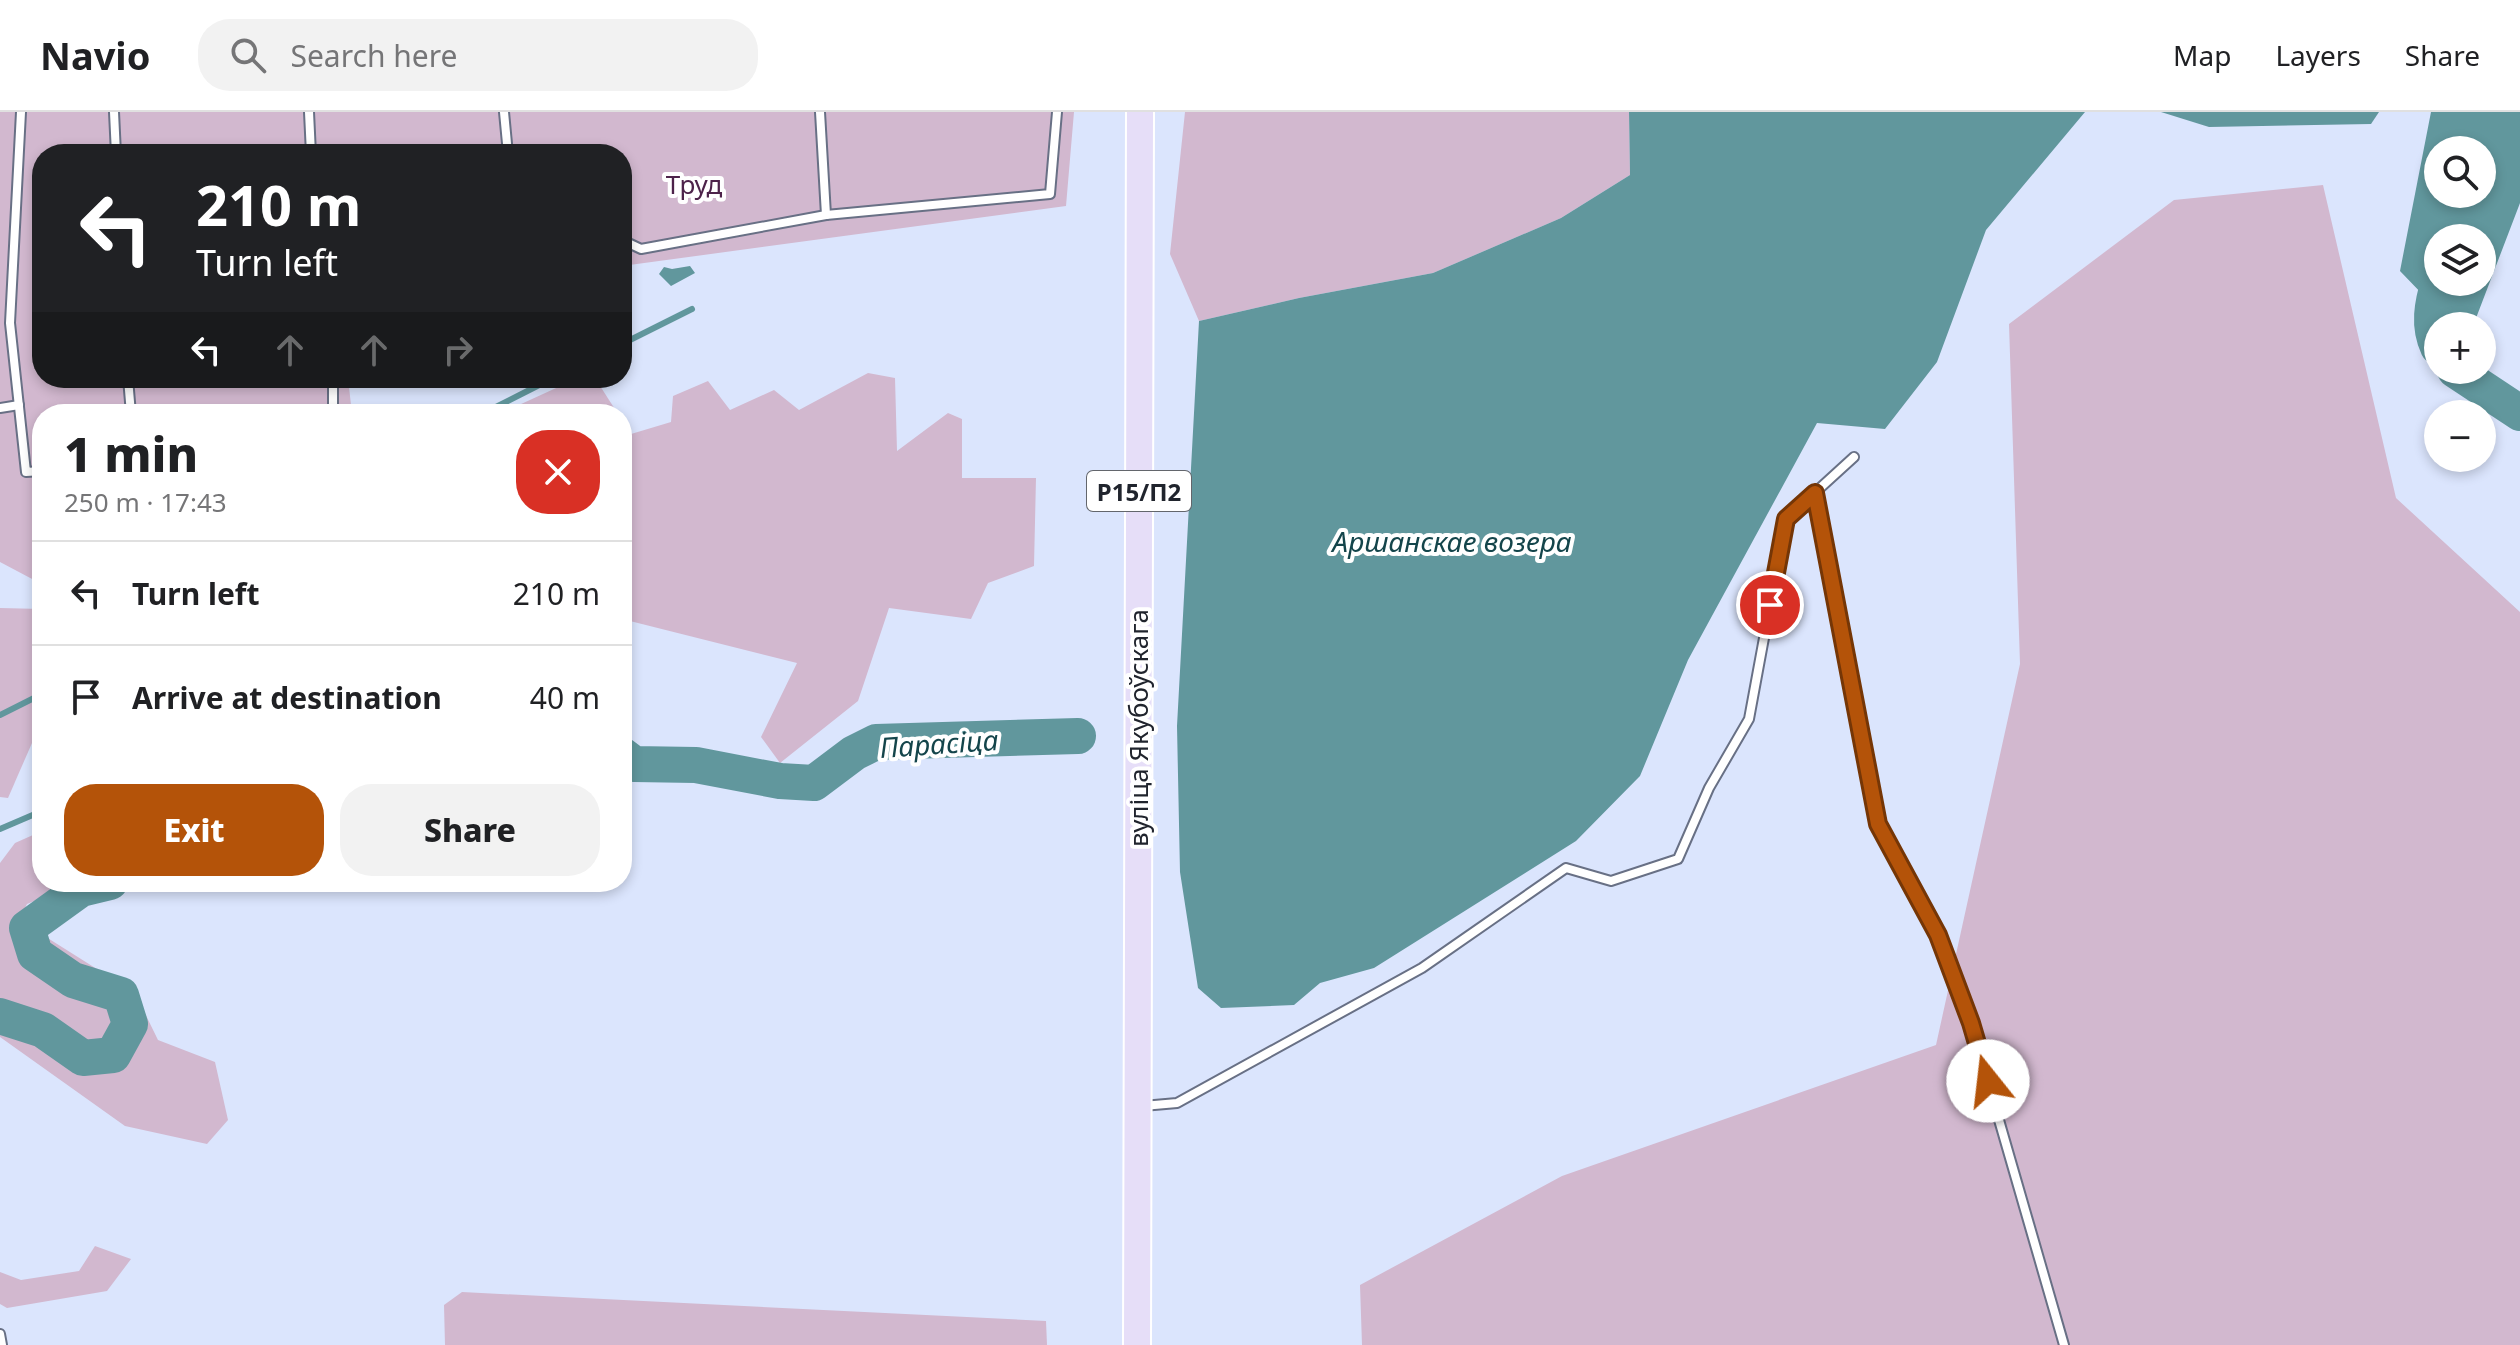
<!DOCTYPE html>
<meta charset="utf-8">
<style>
body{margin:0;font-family:"Noto Sans",sans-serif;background:#f2f2f2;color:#202124;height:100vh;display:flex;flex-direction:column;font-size:30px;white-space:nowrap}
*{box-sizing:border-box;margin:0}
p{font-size:26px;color:#757577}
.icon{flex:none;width:44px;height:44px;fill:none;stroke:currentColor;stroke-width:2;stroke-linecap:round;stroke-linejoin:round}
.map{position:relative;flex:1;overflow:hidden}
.sheet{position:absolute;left:32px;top:292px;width:600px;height:488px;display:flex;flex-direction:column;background:#fff;border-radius:32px;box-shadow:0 4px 12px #0003}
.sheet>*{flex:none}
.guide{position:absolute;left:32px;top:32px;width:600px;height:244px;border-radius:32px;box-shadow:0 4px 12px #0003;background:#202124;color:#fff;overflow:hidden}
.controls{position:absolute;left:2424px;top:24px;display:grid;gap:16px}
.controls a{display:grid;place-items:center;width:72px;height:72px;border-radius:50%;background:#fff;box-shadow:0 4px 12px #0003;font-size:40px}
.pin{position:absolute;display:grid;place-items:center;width:68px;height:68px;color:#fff;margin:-34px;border:4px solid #fff;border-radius:50%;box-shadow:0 2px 8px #0007}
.me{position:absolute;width:88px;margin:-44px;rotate:344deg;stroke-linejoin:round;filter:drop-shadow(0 0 6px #0008)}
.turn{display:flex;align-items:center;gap:28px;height:168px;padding:0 32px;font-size:36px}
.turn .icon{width:104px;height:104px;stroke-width:2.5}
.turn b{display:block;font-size:56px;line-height:68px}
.lanes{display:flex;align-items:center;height:76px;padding:0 32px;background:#0003;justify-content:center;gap:40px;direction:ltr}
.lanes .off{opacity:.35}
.round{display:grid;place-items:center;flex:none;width:84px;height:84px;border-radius:32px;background:#f2f2f2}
.head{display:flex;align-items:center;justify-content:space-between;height:136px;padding:0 32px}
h1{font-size:48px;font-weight:800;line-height:60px}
.primary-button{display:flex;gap:16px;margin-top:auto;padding:16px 32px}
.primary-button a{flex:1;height:92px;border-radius:32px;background:#b45309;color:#fff;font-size:32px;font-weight:800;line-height:92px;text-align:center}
.primary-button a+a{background:#f2f2f2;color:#202124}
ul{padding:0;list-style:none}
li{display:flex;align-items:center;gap:24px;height:104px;padding:0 32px;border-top:2px solid #e0e0e0}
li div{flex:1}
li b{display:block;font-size:30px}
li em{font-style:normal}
header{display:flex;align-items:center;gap:48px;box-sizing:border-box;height:112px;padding:0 40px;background:#fff;border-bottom:2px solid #e0e0e0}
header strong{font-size:38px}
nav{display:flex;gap:44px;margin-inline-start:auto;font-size:28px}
.search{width:560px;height:72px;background:#f2f2f2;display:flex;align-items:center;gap:20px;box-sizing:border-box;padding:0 28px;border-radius:32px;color:#757577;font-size:30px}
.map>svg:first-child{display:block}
</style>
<header>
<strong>Navio</strong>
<div class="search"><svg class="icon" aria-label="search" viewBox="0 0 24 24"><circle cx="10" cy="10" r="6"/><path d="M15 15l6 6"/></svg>Search here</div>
<nav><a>Map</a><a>Layers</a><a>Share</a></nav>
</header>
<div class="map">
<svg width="2520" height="1233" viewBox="0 0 2520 1233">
<rect width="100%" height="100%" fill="#dbe5fd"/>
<g fill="#d2b8cf">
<path d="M 0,0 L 1074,0 L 1066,94 L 622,154 L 622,42 L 42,42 L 42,266 L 348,266 L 352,302 L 42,302 L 39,433 L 42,437 L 42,478 L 34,468 L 0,450 Z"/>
<path d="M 1185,0 L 1629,0 L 1630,63 L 1561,106 L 1433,161 L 1299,186 L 1199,209 L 1170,142 Z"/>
<path d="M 2323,73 L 2396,386 L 2520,500 L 2520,1233 L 1362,1233 L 1360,1173 L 1562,1064 L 1936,933 L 2020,552 L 2009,212 L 2174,88 Z"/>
<path d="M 868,261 L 895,266 L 897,339 L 948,301 L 962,307 L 962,366 L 1036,366 L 1034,454 L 988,471 L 971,507 L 889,496 L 858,589 L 780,651 L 761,625 L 797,551 L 622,507 L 622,466 L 626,465 L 622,458 L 622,309 L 631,322 L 671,310 L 673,284 L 708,269 L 730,298 L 774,278 L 799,298 Z"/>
<path d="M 578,266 L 595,266 L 618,302 L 499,302 Z"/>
<path d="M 0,496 L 42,497 L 42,608 L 8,686 L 0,685 Z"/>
<path d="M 42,719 L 42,770 L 82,770 L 27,792 L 19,808 L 135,881 L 158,928 L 215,950 L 228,1008 L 207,1032 L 125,1014 L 0,925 L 0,751 L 15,731 Z"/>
<path d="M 95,1134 L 131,1147 L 107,1179 L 7,1196 L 0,1192 L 0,1160 L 21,1168 L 79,1159 Z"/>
<path d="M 462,1180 L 1046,1209 L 1047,1233 L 445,1233 L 444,1193 Z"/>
</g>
<g fill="#61979d" fill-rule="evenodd">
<path d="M 1629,0 L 2085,0 L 1986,118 L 1937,250 L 1885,317 L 1817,311 L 1688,548 L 1640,664 L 1576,729 L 1374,856 L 1320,871 L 1294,893 L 1221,896 L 1198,876 L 1180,760 L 1177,614 L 1199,209 L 1299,186 L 1433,161 L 1561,106 L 1630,63 Z"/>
<path d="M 2161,0 L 2379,0 L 2371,12 L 2209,15 Z"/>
<path d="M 2431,0 L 2520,0 L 2520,91 L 2473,214 L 2453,214 L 2400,159 ZM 2438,38 L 2482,38 L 2482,82 L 2438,82 ZM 2438,126 L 2482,126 L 2482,170 L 2438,170 Z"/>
<path d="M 690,154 L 695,161 L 671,174 L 659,162 L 664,155 L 672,157 Z"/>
</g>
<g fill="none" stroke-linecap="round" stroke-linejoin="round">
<g stroke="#61979d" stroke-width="6">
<path d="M 622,232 L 692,197"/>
<path d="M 482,302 L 553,266"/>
<path d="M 0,603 L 42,582"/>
<path d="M 0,717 L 42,699"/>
</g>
<g stroke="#61979d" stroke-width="36">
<path d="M 2438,235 C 2428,214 2432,192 2439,170"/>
<path d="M 2455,258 L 2520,301"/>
<path d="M 622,643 L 634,652 L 696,653 L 780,669 L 814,671 L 854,641 L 876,630 L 1078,624"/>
<path d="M 0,904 L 43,918 L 83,946 L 113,943 L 130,912 L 121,883 L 73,868 L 35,842 L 27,816 L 81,777 L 110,770"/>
</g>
<g stroke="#687085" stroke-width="12">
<g id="lane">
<path d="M 21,0 L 10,211 L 26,360 L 42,359"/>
<path d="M 114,0 L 116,42"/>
<path d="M 309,0 L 311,42"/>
<path d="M 504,0 L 508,42"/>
<path d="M 820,0 L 826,103"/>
<path d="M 622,128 L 641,137 L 826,103 L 1050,82 L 1057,0"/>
<path d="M 128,266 L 131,302"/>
<path d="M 0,296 L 19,293"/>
<path d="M 333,302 L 333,266"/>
<path d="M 1815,381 L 1878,712 L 1938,823 L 1971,911 L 2064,1233"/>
<path d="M 1143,994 L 1177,991 L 1422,856 L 1566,756 L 1611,769 L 1678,747 L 1709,676 L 1749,607 L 1786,407 L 1854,345"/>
<path d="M 0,1222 L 2,1233"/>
</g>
</g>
<g stroke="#fff" stroke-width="30">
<path id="primary" d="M 1137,1233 L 1140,0"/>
</g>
<use href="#lane" stroke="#fff" stroke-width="8"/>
<use href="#primary" stroke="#e6def8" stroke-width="26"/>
</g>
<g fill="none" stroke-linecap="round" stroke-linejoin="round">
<g stroke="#753606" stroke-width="20">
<path id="route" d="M 1770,493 L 1786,407 L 1815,381 L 1878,712 L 1938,823 L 1971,911 L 1988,969"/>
</g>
<use href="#route" stroke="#b45309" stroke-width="14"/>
</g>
<g text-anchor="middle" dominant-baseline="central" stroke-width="8" stroke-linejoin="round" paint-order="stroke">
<rect fill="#fff" stroke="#63666c" stroke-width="2" x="1087" y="359" width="104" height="40" rx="6"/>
<g font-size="24" font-weight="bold" fill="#20242d">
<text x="1139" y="379">Р15/П2</text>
</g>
<g font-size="26" fill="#4d224a" stroke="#fff">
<text x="694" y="72">Труд</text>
</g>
<g font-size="26" fill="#20242d" stroke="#fff">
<text transform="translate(1138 616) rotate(-90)">вуліца Якубоўскага</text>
</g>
<g font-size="28" font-style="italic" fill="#14454b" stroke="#fff">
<text x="1452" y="429">Аршанскае возера</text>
<text transform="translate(939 631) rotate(-4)">Парасіца</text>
</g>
</g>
</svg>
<div class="controls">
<a><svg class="icon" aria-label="search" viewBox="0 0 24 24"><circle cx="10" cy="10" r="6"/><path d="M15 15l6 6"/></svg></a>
<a><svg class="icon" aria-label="layers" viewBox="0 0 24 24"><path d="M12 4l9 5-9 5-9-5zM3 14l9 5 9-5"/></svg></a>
<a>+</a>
<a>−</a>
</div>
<div class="pin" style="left:1770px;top:493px;background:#d93025"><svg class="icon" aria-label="arrive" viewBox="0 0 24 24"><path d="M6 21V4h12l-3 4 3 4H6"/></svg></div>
<svg class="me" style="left:1988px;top:969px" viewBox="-20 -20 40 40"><circle r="19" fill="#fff"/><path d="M0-13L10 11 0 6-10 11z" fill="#b45309"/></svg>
<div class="guide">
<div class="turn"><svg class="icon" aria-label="left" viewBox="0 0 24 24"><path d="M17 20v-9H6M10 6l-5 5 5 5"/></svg><div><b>210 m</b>Turn left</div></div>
<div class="lanes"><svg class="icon" aria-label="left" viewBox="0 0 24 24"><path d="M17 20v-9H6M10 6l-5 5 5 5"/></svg><svg class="icon off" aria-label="ahead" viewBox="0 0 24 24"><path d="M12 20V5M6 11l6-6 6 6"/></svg><svg class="icon off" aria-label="ahead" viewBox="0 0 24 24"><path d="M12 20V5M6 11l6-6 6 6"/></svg><svg class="icon off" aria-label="right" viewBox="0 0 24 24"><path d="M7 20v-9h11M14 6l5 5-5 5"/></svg></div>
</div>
<section class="sheet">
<div class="head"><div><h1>1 min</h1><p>250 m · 17:43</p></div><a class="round" style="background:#d93025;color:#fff"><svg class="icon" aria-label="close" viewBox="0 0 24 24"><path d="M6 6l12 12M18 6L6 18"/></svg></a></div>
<ul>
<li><svg class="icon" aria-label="left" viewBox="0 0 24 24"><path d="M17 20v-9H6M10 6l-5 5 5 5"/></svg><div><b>Turn left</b></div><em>210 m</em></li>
<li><svg class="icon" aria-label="arrive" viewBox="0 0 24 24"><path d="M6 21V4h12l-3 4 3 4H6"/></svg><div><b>Arrive at destination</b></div><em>40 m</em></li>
</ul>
<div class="primary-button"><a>Exit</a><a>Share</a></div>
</section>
</div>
